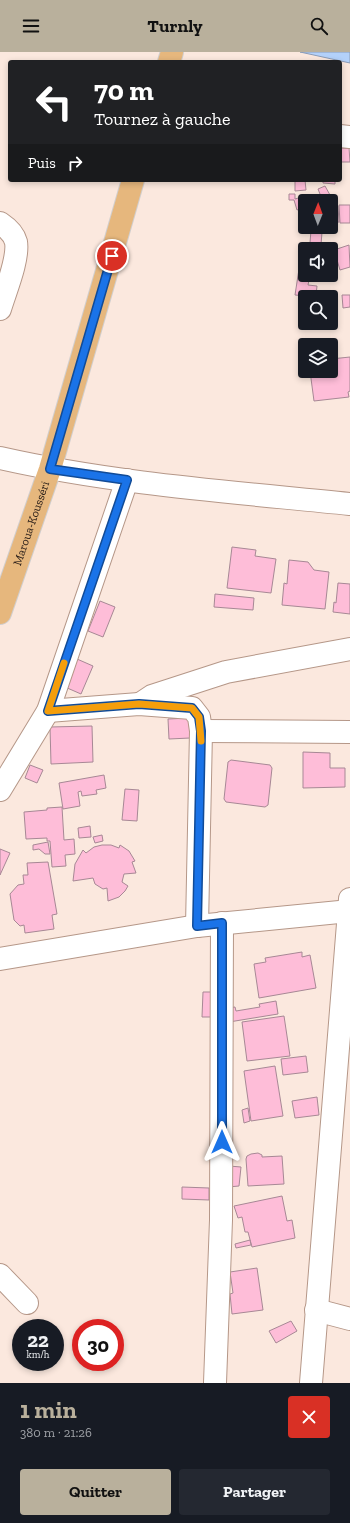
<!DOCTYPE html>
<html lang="fr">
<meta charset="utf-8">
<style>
body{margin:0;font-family:"Zilla Slab",serif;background:#242831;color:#f1f3f6;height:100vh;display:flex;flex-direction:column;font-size:15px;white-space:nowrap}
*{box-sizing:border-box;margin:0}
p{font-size:13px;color:#9ea1a6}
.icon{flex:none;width:22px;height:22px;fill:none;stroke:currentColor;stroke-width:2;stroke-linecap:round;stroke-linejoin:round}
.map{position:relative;height:1331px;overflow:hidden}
.drawer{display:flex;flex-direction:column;background:#171b24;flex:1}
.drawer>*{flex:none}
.top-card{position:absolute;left:8px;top:8px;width:334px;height:122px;border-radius:4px;box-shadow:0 2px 6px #0003;background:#202124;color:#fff;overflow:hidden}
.needle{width:26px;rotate:1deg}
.tools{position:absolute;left:298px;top:142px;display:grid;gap:8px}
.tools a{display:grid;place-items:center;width:40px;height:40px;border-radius:4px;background:#171b24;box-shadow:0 2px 6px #0003;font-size:20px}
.speed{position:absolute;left:12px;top:1267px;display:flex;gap:8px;font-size:20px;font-weight:700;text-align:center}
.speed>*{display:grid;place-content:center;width:52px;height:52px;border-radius:50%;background:#171b24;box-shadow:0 2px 6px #0003;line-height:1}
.speed small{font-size:10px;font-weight:400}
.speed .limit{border:6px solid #d22;background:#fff;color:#111}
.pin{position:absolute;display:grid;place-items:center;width:34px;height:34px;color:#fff;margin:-17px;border:2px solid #fff;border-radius:50%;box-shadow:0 1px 4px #0007}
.me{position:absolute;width:44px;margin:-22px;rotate:0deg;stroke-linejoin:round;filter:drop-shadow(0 0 3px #0008)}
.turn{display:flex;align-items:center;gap:14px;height:84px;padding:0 20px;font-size:18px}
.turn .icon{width:52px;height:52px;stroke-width:2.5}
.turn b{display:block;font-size:28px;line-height:34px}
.then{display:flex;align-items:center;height:38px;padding:0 20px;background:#0003;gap:8px;font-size:15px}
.round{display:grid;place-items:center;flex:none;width:42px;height:42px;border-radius:4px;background:#242831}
.head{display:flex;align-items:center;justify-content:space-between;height:68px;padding:0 20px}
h1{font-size:24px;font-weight:800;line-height:30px;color:#b9b09c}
.action{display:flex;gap:8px;margin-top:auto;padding:8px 20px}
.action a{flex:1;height:46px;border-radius:4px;background:#b9b09c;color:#111;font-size:16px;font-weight:800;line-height:46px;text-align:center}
.action a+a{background:#242831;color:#f1f3f6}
header{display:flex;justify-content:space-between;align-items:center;height:52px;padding:0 20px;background:#b9b09c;color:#111;font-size:18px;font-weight:800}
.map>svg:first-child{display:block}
</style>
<header><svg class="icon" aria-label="menu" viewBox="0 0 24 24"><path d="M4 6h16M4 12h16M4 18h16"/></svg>Turnly<svg class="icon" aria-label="search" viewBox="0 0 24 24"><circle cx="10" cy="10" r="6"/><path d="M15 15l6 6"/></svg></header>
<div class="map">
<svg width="350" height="1331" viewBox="0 0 350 1331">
<rect width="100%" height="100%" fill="#fbe8de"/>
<path fill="#b3d1fa" stroke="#8a9cb7" d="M 300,0 L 350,0 L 350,11 Z"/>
<g fill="#febdd8" stroke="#a78895">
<path d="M 340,96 L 349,96 L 350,110 L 340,110 Z"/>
<path d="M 295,128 L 305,128 L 306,138 L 295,139 Z"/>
<path d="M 323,128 L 335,128 L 335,132 L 323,131 Z"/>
<path d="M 325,134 L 330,143 L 322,147 L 318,137 Z"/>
<path d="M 289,142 L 295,142 L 295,147 L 305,144 L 306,149 L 305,149 L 305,155 L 297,158 L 294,148 L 289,148 Z"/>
<path d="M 339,153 L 350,153 L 350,171 L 340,171 Z"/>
<path d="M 338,154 L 339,170 L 331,171 L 331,155 Z"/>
<path d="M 311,178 L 322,180 L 321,193 L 310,191 Z"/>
<path d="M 349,193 L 350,215 L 340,218 L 334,198 Z"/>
<path d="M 299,217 L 305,218 L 305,223 L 310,223 L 308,233 L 317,234 L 316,243 L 307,241 L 306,244 L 295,243 Z"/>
<path d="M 342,243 L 350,243 L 350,255 L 343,256 Z"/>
<path d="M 350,305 L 350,339 L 348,340 L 349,345 L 314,349 L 310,319 L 331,319 L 331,307 Z"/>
<path d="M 232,495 L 256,498 L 255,504 L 276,507 L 271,541 L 227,536 Z"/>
<path d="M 289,508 L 308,510 L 314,518 L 329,520 L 325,557 L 282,553 L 284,531 L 287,532 Z"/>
<path d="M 338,531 L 350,532 L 350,562 L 333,560 L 334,550 L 336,551 Z"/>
<path d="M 215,542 L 254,546 L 253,558 L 214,555 Z"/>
<path d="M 100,549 L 115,555 L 103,585 L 88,579 Z"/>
<path d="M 77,607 L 93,614 L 81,642 L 65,635 Z"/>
<path d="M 189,666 L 190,686 L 169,687 L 168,667 Z"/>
<path d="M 92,674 L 93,710 L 51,712 L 50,675 Z"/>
<path d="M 303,700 L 330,701 L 330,716 L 345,716 L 345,735 L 303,736 Z"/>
<path d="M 231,708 L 270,713 L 272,716 L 268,753 L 265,755 L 226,750 L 224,747 L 228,710 Z"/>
<path d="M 30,713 L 43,718 L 37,731 L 25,726 Z"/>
<path d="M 104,723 L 106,736 L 96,738 L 97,742 L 82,744 L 81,739 L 78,740 L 80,754 L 63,757 L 59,731 Z"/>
<path d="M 125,737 L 139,738 L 137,769 L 122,768 Z"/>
<path d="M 62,755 L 64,788 L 74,787 L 75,802 L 65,803 L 66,814 L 52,815 L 50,789 L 47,789 L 47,786 L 26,787 L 24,760 L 47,758 L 47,756 Z"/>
<path d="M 90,774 L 91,785 L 79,786 L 78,776 Z"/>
<path d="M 102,783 L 103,789 L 95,791 L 93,785 Z"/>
<path d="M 48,790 L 50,802 L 45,802 L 39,797 L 33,798 L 33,793 Z"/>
<path d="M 102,793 L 111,793 L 119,796 L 120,793 L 129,799 L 135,809 L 132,810 L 136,821 L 124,822 L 122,830 L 128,834 L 125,839 L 119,845 L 108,849 L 107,836 L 103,837 L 95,832 L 93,826 L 73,829 L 75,812 L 83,798 L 86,801 L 94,795 Z"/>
<path d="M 0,797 L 10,801 L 0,823 Z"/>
<path d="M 48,810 L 57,862 L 52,863 L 54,877 L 25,881 L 24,873 L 20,874 L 14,868 L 10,842 L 18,833 L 24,832 L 23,823 L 28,823 L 27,811 Z"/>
<path d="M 302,900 L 302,905 L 310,903 L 316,936 L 259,946 L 254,912 L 266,910 L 265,906 Z"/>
<path d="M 203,940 L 214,940 L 213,965 L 202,965 Z"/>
<path d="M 276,949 L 278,962 L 229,970 L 227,956 L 235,955 L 236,959 L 260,955 L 259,952 Z"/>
<path d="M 284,964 L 290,1004 L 247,1009 L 242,970 Z"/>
<path d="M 306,1004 L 308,1020 L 283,1023 L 281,1007 Z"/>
<path d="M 275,1014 L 283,1064 L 251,1069 L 244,1019 Z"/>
<path d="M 317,1045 L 319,1063 L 295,1066 L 292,1049 Z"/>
<path d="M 248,1056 L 250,1069 L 244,1071 L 242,1058 Z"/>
<path d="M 258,1101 L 262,1103 L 262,1105 L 282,1104 L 284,1132 L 248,1134 L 246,1107 L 247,1104 L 251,1102 Z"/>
<path d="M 229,1114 L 241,1115 L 239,1134 L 228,1135 Z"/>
<path d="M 182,1135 L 209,1136 L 209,1148 L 182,1147 Z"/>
<path d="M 282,1144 L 287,1169 L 292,1168 L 295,1186 L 252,1195 L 248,1180 L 245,1180 L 242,1165 L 238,1166 L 234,1154 Z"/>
<path d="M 250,1188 L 251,1193 L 236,1196 L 235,1192 Z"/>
<path d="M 257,1216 L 263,1258 L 232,1262 L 230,1242 L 233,1241 L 230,1220 Z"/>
<path d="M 291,1269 L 297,1279 L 276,1291 L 269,1279 Z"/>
</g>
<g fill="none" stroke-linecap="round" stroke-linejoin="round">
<g stroke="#b59788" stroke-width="24">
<g id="street">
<path d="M 340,84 L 350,85"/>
<path d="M 0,171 C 6,175 14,182 16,190 C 19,207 5,240 0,257"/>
<path d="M 0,406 C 115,432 233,440 350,452"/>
<path d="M 140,652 L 152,644 L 226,620 L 350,597"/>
<path d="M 48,659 L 139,652 L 192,656 L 199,665 L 201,679 L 197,874"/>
<path d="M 201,679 L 350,680"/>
<path d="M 0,738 L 48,659 L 127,428"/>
<path d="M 0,907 L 197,874 L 350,859"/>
<path d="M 0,1223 L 27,1251"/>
<path d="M 316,1258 L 350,1267"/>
<path d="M 215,1331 L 221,1168 L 222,871"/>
<path d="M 311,1331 L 350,847"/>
</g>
</g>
<g stroke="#d1cecd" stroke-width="24">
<g id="highway">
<path d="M 169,10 L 172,0"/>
<path id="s1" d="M 0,561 L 50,417 L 133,128"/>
</g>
</g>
<use href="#street" stroke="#fff" stroke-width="22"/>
<use href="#highway" stroke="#e6b77d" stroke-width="22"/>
</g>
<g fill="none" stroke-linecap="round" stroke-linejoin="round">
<g stroke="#114b97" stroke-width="10">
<path id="route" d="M 112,204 L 50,417 L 127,428 L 48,659 L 139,652 L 192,656 L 199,665 L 201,679 L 197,874 L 222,871 L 222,1090"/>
</g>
<use href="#route" stroke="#1a73e8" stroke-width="7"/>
<path stroke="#f59e0b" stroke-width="7" d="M 64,611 L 48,659 L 139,652 L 192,656 L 199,665 L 201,689"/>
</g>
<g text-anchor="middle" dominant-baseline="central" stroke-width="4" stroke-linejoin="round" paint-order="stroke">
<g font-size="12" fill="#2c201a" stroke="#fbe8de">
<text stroke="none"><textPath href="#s1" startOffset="95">Maroua-Kousséri</textPath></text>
</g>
</g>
</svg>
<div class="tools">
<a><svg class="needle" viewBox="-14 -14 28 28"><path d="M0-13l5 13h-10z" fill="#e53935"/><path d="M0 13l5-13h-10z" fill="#9ea1a6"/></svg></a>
<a><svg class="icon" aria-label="sound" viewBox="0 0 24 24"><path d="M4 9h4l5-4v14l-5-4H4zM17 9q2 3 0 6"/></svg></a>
<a><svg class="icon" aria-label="search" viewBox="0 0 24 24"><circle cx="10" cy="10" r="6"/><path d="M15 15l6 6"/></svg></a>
<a><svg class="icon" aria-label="layers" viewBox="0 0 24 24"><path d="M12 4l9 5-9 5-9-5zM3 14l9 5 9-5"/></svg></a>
</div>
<div class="speed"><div>22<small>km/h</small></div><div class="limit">30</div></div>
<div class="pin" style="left:112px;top:204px;background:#d93025"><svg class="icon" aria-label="arrive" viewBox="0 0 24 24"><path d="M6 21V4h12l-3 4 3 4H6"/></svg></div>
<svg class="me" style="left:222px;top:1090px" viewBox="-20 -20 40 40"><path d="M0-17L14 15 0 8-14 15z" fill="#1a73e8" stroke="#fff" stroke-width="4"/></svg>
<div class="top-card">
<div class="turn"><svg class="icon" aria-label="left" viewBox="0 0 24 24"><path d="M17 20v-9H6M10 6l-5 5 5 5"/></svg><div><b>70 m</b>Tournez à gauche</div></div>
<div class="then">Puis<svg class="icon" aria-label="right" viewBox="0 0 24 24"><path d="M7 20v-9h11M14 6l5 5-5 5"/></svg></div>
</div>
</div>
<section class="drawer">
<div class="head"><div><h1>1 min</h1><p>380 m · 21:26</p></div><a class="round" style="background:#d93025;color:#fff"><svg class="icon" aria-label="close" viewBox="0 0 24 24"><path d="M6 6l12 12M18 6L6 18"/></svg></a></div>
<div class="action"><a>Quitter</a><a>Partager</a></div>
</section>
